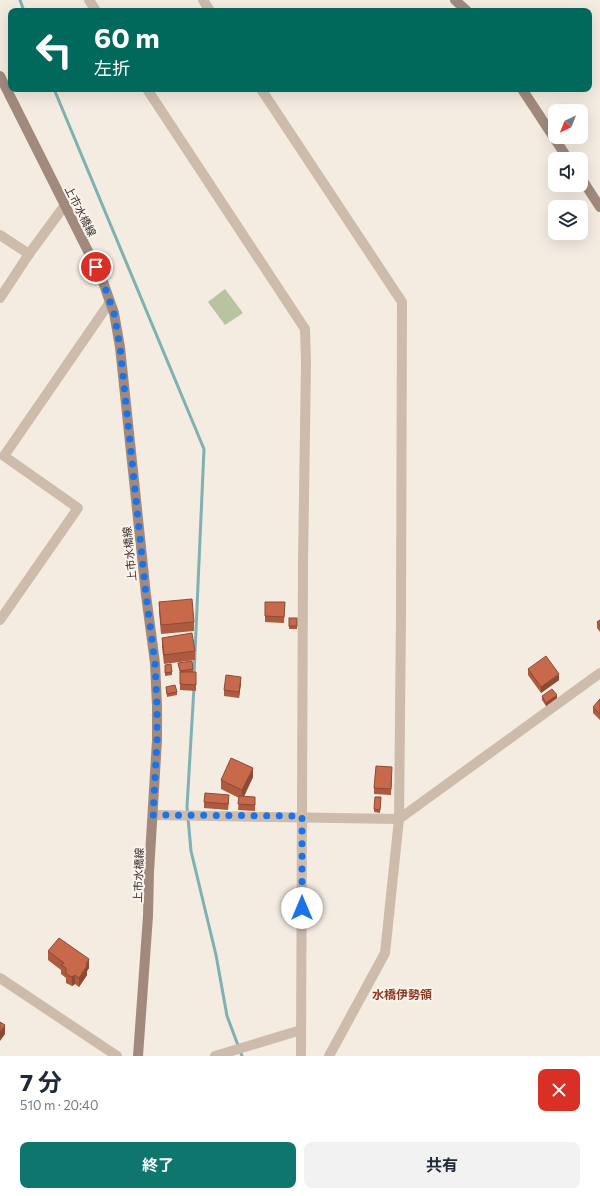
<!DOCTYPE html>
<html lang="ja">
<meta charset="utf-8">
<style>
body{margin:0;font-family:Commissioner,"Noto Sans JP",sans-serif;background:#f2f2f3;color:#1f2937;height:100vh;display:flex;flex-direction:column;font-size:15px;white-space:nowrap}
*{box-sizing:border-box;margin:0}
p{font-size:13px;color:#747a83}
.icon{flex:none;width:22px;height:22px;fill:none;stroke:currentColor;stroke-width:2;stroke-linecap:round;stroke-linejoin:round}
.map{position:relative;height:1056px;overflow:hidden}
.panel{display:flex;flex-direction:column;background:#fff;flex:1}
.panel>*{flex:none}
.banner{position:absolute;left:8px;top:8px;width:584px;height:84px;border-radius:8px;box-shadow:0 4px 16px #0002;background:#00695c;color:#fff;overflow:hidden}
.needle{width:26px;rotate:223deg}
.fabs{position:absolute;left:548px;top:104px;display:grid;gap:8px}
.fabs a{display:grid;place-items:center;width:40px;height:40px;border-radius:8px;background:#fff;box-shadow:0 4px 16px #0002;font-size:20px}
.pin{position:absolute;display:grid;place-items:center;width:34px;height:34px;color:#fff;margin:-17px;border:2px solid #fff;border-radius:50%;box-shadow:0 1px 4px #0007}
.me{position:absolute;width:44px;margin:-22px;rotate:0deg;stroke-linejoin:round;filter:drop-shadow(0 0 3px #0008)}
.turn{display:flex;align-items:center;gap:14px;height:84px;padding:0 20px;font-size:18px}
.turn .icon{width:52px;height:52px;stroke-width:2.5}
.turn b{display:block;font-size:28px;line-height:34px}
.round{display:grid;place-items:center;flex:none;width:42px;height:42px;border-radius:8px;background:#f2f2f3}
.overview{display:flex;align-items:center;justify-content:space-between;height:68px;padding:0 20px}
h1{font-size:24px;font-weight:700;line-height:30px}
.primary-button{display:flex;gap:8px;margin-top:auto;padding:8px 20px}
.primary-button a{flex:1;height:46px;border-radius:8px;background:#0f766e;color:#fff;font-size:16px;font-weight:700;line-height:46px;text-align:center}
.primary-button a+a{background:#f2f2f3;color:#1f2937}
.map>svg:first-child{display:block}
</style>
<div class="map">
<svg width="600" height="1056" viewBox="0 0 600 1056">
<rect width="100%" height="100%" fill="#f4ebe1"/>
<path fill="#b8c4a0" d="M 225,289 L 243,313 L 225,325 L 208,302 Z"/>
<g fill="none" stroke-linecap="round" stroke-linejoin="round">
<g stroke="#7fb0b2" stroke-width="3">
<path d="M 20,0 L 24,11"/>
<path d="M 54,89 L 204,449 L 194,675"/>
<path d="M 194,687 L 187,807 L 191,851 L 216,955 L 227,1016 L 242,1056"/>
</g>
<g stroke="#cdbbac" stroke-width="10">
<path d="M 89,0 L 96,11"/>
<path d="M 203,0 L 210,11"/>
<path d="M 147,89 L 305,329 L 306,363 L 303,564 L 301,1056"/>
<path d="M 261,89 L 402,302 L 401,616 L 399,819 L 385,953 L 329,1056"/>
<path d="M 0,235 L 29,254"/>
<path d="M 0,298 L 29,254 L 65,205"/>
<path d="M 0,620 L 78,508 L 4,456 L 110,302"/>
<path d="M 153,815 L 399,819 L 600,673"/>
<path d="M 215,1056 L 301,1030"/>
</g>
<path stroke="#cdbbac" stroke-width="10" d="M 0,978 L 117,1056"/>
<g stroke="#a18a7d" stroke-width="10">
<path d="M 455,0 L 467,11"/>
<path d="M 0,76 L 102,279 L 114,313 L 120,347 L 146,595 L 155,663 L 157,706 L 157,740 L 149,872 L 148,916 L 138,1056"/>
<path d="M 522,89 L 568,159"/>
<path d="M 581,178 L 600,207"/>
</g>
</g>
<g fill="#ac5a40">
<path d="M 159,602 L 194,622 L 194,631 L 161,634 L 159,611 Z"/>
<path d="M 265,602 L 285,602 L 284,623 L 265,622 Z"/>
<rect x="289" y="618" width="8" height="11"/>
<path d="M 600,620 L 600,632 L 597,628 L 597,622 Z"/>
<path d="M 162,638 L 195,651 L 195,660 L 164,664 L 162,647 Z"/>
<path d="M 178,663 L 193,669 L 193,672 L 196,672 L 196,691 L 180,690 L 180,674 Z"/>
<path d="M 165,668 L 172,672 L 172,675 L 165,676 Z"/>
<path d="M 528,669 L 559,680 L 541,693 L 528,675 Z"/>
<path d="M 241,683 L 239,698 L 224,696 L 224,690 Z"/>
<path d="M 166,687 L 177,692 L 177,695 L 167,697 Z"/>
<path d="M 542,696 L 557,698 L 546,706 L 542,700 Z"/>
<path d="M 600,699 L 600,720 L 593,713 L 593,707 Z"/>
<path d="M 392,774 L 391,795 L 374,794 L 374,788 Z"/>
<path d="M 253,777 L 244,797 L 255,797 L 255,811 L 238,810 L 239,798 L 221,789 L 221,780 Z"/>
<path d="M 381,797 L 380,813 L 374,812 L 374,809 Z"/>
<path d="M 229,801 L 228,810 L 204,808 L 204,802 Z"/>
<path d="M 48,951 L 89,968 L 87,971 L 87,975 L 79,987 L 75,984 L 72,986 L 66,983 L 66,978 L 61,974 L 61,970 L 48,960 Z"/>
</g>
<g fill="#8c4a34">
<path d="M 559,674 L 559,680 L 541,693 L 541,687 Z"/>
<path d="M 241,677 L 241,683 L 239,698 L 239,692 Z"/>
<path d="M 557,695 L 557,698 L 546,706 L 546,703 Z"/>
<path d="M 253,768 L 253,777 L 242,799 L 242,790 Z"/>
<path d="M 89,959 L 89,968 L 87,971 L 87,975 L 79,987 L 79,978 Z"/>
<path d="M 75,975 L 75,984 L 72,986 L 72,977 Z"/>
<path d="M 5,1025 L 5,1034 L 0,1041 L 0,1032 Z"/>
</g>
<g fill="#c8694b" stroke="#8c4a34">
<path d="M 192,599 L 194,622 L 161,625 L 159,602 Z"/>
<path d="M 265,602 L 285,602 L 284,617 L 265,616 Z"/>
<rect x="289" y="618" width="8" height="8"/>
<path d="M 600,620 L 600,626 L 597,622 Z"/>
<path d="M 192,633 L 195,651 L 164,655 L 162,638 Z"/>
<path d="M 546,656 L 559,674 L 541,687 L 528,669 Z"/>
<path d="M 192,661 L 193,669 L 180,671 L 178,663 Z"/>
<path d="M 171,664 L 172,672 L 165,673 L 165,665 Z"/>
<path d="M 180,672 L 196,672 L 196,685 L 180,684 Z"/>
<path d="M 226,675 L 241,677 L 239,692 L 224,690 Z"/>
<path d="M 175,685 L 177,692 L 167,694 L 166,687 Z"/>
<path d="M 552,689 L 557,695 L 546,703 L 542,696 Z"/>
<path d="M 600,699 L 600,714 L 593,707 Z"/>
<path d="M 231,758 L 253,768 L 242,790 L 221,780 Z"/>
<path d="M 376,766 L 392,767 L 391,789 L 374,788 Z"/>
<path d="M 205,793 L 229,795 L 228,804 L 204,802 Z"/>
<path d="M 239,796 L 255,797 L 255,805 L 238,804 Z"/>
<path d="M 375,797 L 381,797 L 380,810 L 374,809 Z"/>
<path d="M 59,938 L 89,959 L 86,964 L 87,966 L 79,978 L 75,975 L 72,977 L 66,974 L 66,968 L 61,965 L 64,963 L 48,951 Z"/>
<path d="M 0,1022 L 5,1025 L 0,1032 Z"/>
</g>
<g fill="none" stroke-linecap="round" stroke-linejoin="round">
<path stroke="#1a73e8" stroke-width="7" stroke-dasharray="0 12.6" d="M 96,267 L 102,279 L 114,313 L 120,347 L 146,595 L 155,663 L 157,706 L 157,740 L 153,815 L 302,816 L 302,908"/>
</g>
<g text-anchor="middle" dominant-baseline="central" stroke-width="4" stroke-linejoin="round" paint-order="stroke">
<g font-size="11" fill="#3b302b" stroke="#fbf5ee">
<text transform="translate(81 211) rotate(63)">上市水橋線</text>
<text transform="translate(129 554) rotate(-96)">上市水橋線</text>
<text transform="translate(138 875) rotate(-88)">上市水橋線</text>
</g>
<g font-size="12" font-weight="bold" fill="#8c3b22" stroke="#fbf5ee">
<text x="402" y="994">水橋伊勢領</text>
</g>
</g>
</svg>
<div class="fabs">
<a><svg class="needle" viewBox="-14 -14 28 28"><path d="M0-13l5 13h-10z" fill="#e53935"/><path d="M0 13l5-13h-10z" fill="#747a83"/></svg></a>
<a><svg class="icon" aria-label="sound" viewBox="0 0 24 24"><path d="M4 9h4l5-4v14l-5-4H4zM17 9q2 3 0 6"/></svg></a>
<a><svg class="icon" aria-label="layers" viewBox="0 0 24 24"><path d="M12 4l9 5-9 5-9-5zM3 14l9 5 9-5"/></svg></a>
</div>
<div class="pin" style="left:96px;top:267px;background:#d93025"><svg class="icon" aria-label="arrive" viewBox="0 0 24 24"><path d="M6 21V4h12l-3 4 3 4H6"/></svg></div>
<svg class="me" style="left:302px;top:908px" viewBox="-20 -20 40 40"><circle r="19" fill="#fff"/><path d="M0-13L10 11 0 6-10 11z" fill="#1a73e8"/></svg>
<div class="banner">
<div class="turn"><svg class="icon" aria-label="left" viewBox="0 0 24 24"><path d="M17 20v-9H6M10 6l-5 5 5 5"/></svg><div><b>60 m</b>左折</div></div>
</div>
</div>
<section class="panel">
<div class="overview"><div><h1>7 分</h1><p>510 m · 20:40</p></div><a class="round" style="background:#d93025;color:#fff"><svg class="icon" aria-label="close" viewBox="0 0 24 24"><path d="M6 6l12 12M18 6L6 18"/></svg></a></div>
<div class="primary-button"><a>終了</a><a>共有</a></div>
</section>
